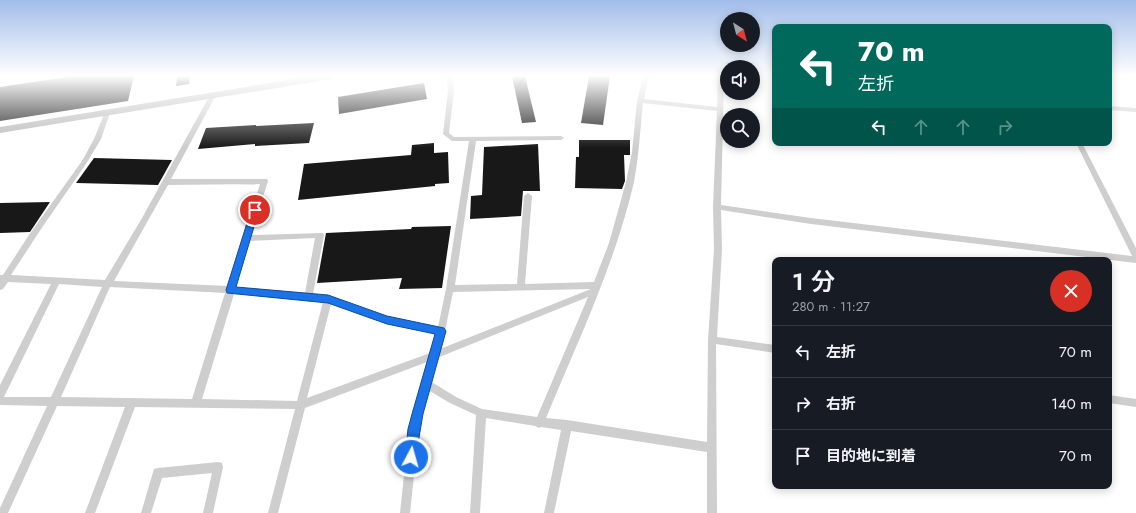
<!DOCTYPE html>
<html lang="ja">
<meta charset="utf-8">
<style>
body{margin:0;font-family:Jost,"Noto Sans JP",sans-serif;background:#242831;color:#f1f3f6;height:100vh;display:flex;flex-direction:column;font-size:15px;white-space:nowrap}
*{box-sizing:border-box;margin:0}
p{font-size:13px;color:#9ea1a6}
.icon{flex:none;width:22px;height:22px;fill:none;stroke:currentColor;stroke-width:2;stroke-linecap:round;stroke-linejoin:round}
.map{position:relative;flex:1;overflow:hidden}
.drawer{position:absolute;left:772px;top:257px;width:340px;height:232px;display:flex;flex-direction:column;background:#171b24;border-radius:8px;box-shadow:0 2px 10px #0003}
.drawer>*{flex:none}
.top-card{position:absolute;left:772px;top:24px;width:340px;height:122px;border-radius:8px;box-shadow:0 2px 10px #0003;background:#00695c;color:#fff;overflow:hidden}
.needle{width:26px;rotate:144deg}
.controls{position:absolute;left:720px;top:12px;display:grid;gap:8px}
.controls a{display:grid;place-items:center;width:40px;height:40px;border-radius:50%;background:#171b24;box-shadow:0 2px 10px #0003;font-size:20px}
.pin{position:absolute;display:grid;place-items:center;width:34px;height:34px;color:#fff;margin:-17px;border:2px solid #fff;border-radius:50%;box-shadow:0 1px 4px #0007}
.me{position:absolute;width:44px;margin:-22px;rotate:6deg;stroke-linejoin:round;filter:drop-shadow(0 0 3px #0008)}
.turn{display:flex;align-items:center;gap:14px;height:84px;padding:0 20px;font-size:18px}
.turn .icon{width:52px;height:52px;stroke-width:2.5}
.turn b{display:block;font-size:28px;line-height:34px}
.lanes{display:flex;align-items:center;height:38px;padding:0 20px;background:#0003;justify-content:center;gap:20px;direction:ltr}
.lanes .off{opacity:.35}
.round{display:grid;place-items:center;flex:none;width:42px;height:42px;border-radius:21px;background:#242831}
.summary{display:flex;align-items:center;justify-content:space-between;height:68px;padding:0 20px}
h1{font-size:24px;font-weight:600;line-height:30px}
ul{padding:0;list-style:none}
li{display:flex;align-items:center;gap:12px;height:52px;padding:0 20px;border-top:1px solid #363941}
li div{flex:1}
li b{display:block;font-size:15px}
li em{font-style:normal}
.map>svg:first-child{display:block}
</style>
<div class="map">
<svg width="1136" height="513" viewBox="0 0 1136 513">
<rect width="100%" height="100%" fill="#fff"/>
<g fill="#181818">
<path d="M 74,76 L 134,76 L 128,101 L 0,121 L 0,87 Z"/>
<path d="M 177,76 L 190,76 L 189,84 L 176,86 Z"/>
<path d="M 512,76 L 525,76 L 536,122 L 522,123 Z"/>
<path d="M 589,76 L 610,76 L 603,125 L 581,123 Z"/>
<path d="M 424,83 L 427,99 L 339,114 L 338,97 Z"/>
<path d="M 314,123 L 309,143 L 255,146 L 255,144 L 198,149 L 206,128 L 256,125 L 256,126 Z"/>
<path d="M 579,140 L 630,140 L 630,155 L 624,155 L 625,181 L 622,189 L 575,188 L 576,157 L 579,157 Z"/>
<path d="M 434,143 L 434,153 L 448,152 L 449,183 L 435,184 L 435,186 L 298,200 L 304,164 L 411,155 L 412,145 Z"/>
<path d="M 538,144 L 540,191 L 523,191 L 521,216 L 470,219 L 471,196 L 482,195 L 484,147 Z"/>
<path d="M 94,158 L 172,160 L 158,185 L 76,183 Z"/>
<path d="M 50,202 L 30,232 L 0,233 L 0,203 Z"/>
<path d="M 451,226 L 442,288 L 399,289 L 402,278 L 317,283 L 326,233 L 411,229 L 412,227 Z"/>
</g>
<g fill="none" stroke-linecap="round" stroke-linejoin="round">
<g fill="#cecece" fill-rule="evenodd">
<path d="M 447,76 L 453,76 L 454,91 L 449,133 L 454,137 L 561,136 L 564,138 L 561,140 L 476,141 L 455,285 L 517,284 L 524,196 L 528,193 L 532,196 L 525,284 L 594,282 L 609,243 L 626,182 L 632,152 L 637,101 L 643,76 L 649,76 L 644,99 L 717,107 L 718,76 L 724,76 L 721,205 L 811,218 L 1132,256 L 1076,143 L 1082,143 L 1136,248 L 1136,263 L 811,224 L 721,210 L 722,249 L 717,337 L 775,345 L 775,353 L 716,344 L 717,513 L 707,513 L 707,452 L 571,431 L 554,513 L 544,513 L 561,430 L 541,427 L 539,428 L 535,426 L 486,418 L 480,513 L 470,513 L 476,415 L 450,403 L 428,390 L 419,429 L 410,513 L 400,513 L 409,429 L 427,362 L 305,408 L 278,513 L 268,513 L 295,409 L 135,407 L 95,513 L 85,513 L 125,407 L 57,406 L 8,513 L 0,513 L 0,508 L 47,406 L 0,405 L 0,385 L 51,284 L 8,282 L 3,289 L 0,290 L 0,275 L 3,275 L 29,235 L 82,161 L 94,139 L 105,112 L 107,111 L 110,113 L 101,139 L 86,164 L 41,229 L 11,275 L 105,280 L 142,218 L 210,95 L 213,93 L 216,95 L 171,179 L 267,179 L 268,181 L 251,235 L 323,233 L 324,235 L 313,294 L 328,296 L 387,316 L 438,327 L 446,289 L 469,141 L 452,141 L 443,134 L 448,91 ZM 643,103 L 717,111 L 713,207 L 714,249 L 708,340 L 707,442 L 567,420 L 546,418 C 578,341 615,264 634,182 C 639,156 640,130 643,103 ZM 260,184 L 228,286 L 114,281 L 168,185 ZM 315,238 L 305,293 L 236,287 L 250,241 ZM 59,284 L 102,287 L 51,397 L 4,397 ZM 110,287 L 225,293 L 192,399 L 61,397 ZM 591,289 L 440,349 L 445,331 L 453,292 ZM 234,294 L 323,302 L 297,401 L 202,399 ZM 588,297 L 537,417 L 482,409 L 456,397 L 430,381 L 437,358 ZM 331,304 L 387,324 L 436,334 L 430,353 L 307,398 Z"/>
<path d="M 1109,106 L 1136,108 L 1136,112 L 1109,110 Z"/>
<path d="M 1109,395 L 1136,399 L 1136,407 L 1109,403 Z"/>
<path d="M 218,462 L 222,463 L 223,467 L 213,513 L 203,513 L 212,473 L 162,478 L 151,513 L 141,513 L 154,469 L 158,468 Z"/>
</g>
<path fill="#bbb" fill-rule="evenodd" d="M 312,76 L 336,76 L 332,79 L 0,133 L 0,127 Z"/>
</g>
<linearGradient id="sky" x2="0" y2="1"><stop stop-color="#a1bdeb"/><stop offset="0.51" stop-color="#fff"/><stop offset="1" stop-color="#fff" stop-opacity="0"/></linearGradient>
<rect width="1136" height="148" fill="url(#sky)"/>
<path fill="#1a73e8" stroke="#114b97" d="M 252,207 L 258,207 L 259,210 L 236,287 L 328,295 L 387,316 L 444,328 L 446,331 L 423,414 L 415,461 L 411,463 L 407,461 L 405,457 L 408,429 L 412,414 L 435,334 L 387,324 L 328,303 L 227,293 L 226,290 Z"/>
</svg>
<div class="controls">
<a><svg class="needle" viewBox="-14 -14 28 28"><path d="M0-13l5 13h-10z" fill="#e53935"/><path d="M0 13l5-13h-10z" fill="#9ea1a6"/></svg></a>
<a><svg class="icon" aria-label="sound" viewBox="0 0 24 24"><path d="M4 9h4l5-4v14l-5-4H4zM17 9q2 3 0 6"/></svg></a>
<a><svg class="icon" aria-label="search" viewBox="0 0 24 24"><circle cx="10" cy="10" r="6"/><path d="M15 15l6 6"/></svg></a>
</div>
<div class="pin" style="left:255px;top:210px;background:#d93025"><svg class="icon" aria-label="arrive" viewBox="0 0 24 24"><path d="M6 21V4h12l-3 4 3 4H6"/></svg></div>
<svg class="me" style="left:411px;top:457px" viewBox="-20 -20 40 40"><circle r="17" fill="#1a73e8" stroke="#fff" stroke-width="3"/><path d="M0-11L8 9 0 5-8 9z" fill="#fff"/></svg>
<div class="top-card">
<div class="turn"><svg class="icon" aria-label="left" viewBox="0 0 24 24"><path d="M17 20v-9H6M10 6l-5 5 5 5"/></svg><div><b>70 m</b>左折</div></div>
<div class="lanes"><svg class="icon" aria-label="left" viewBox="0 0 24 24"><path d="M17 20v-9H6M10 6l-5 5 5 5"/></svg><svg class="icon off" aria-label="ahead" viewBox="0 0 24 24"><path d="M12 20V5M6 11l6-6 6 6"/></svg><svg class="icon off" aria-label="ahead" viewBox="0 0 24 24"><path d="M12 20V5M6 11l6-6 6 6"/></svg><svg class="icon off" aria-label="right" viewBox="0 0 24 24"><path d="M7 20v-9h11M14 6l5 5-5 5"/></svg></div>
</div>
<section class="drawer">
<div class="summary"><div><h1>1 分</h1><p>280 m · 11:27</p></div><a class="round" style="background:#d93025;color:#fff"><svg class="icon" aria-label="close" viewBox="0 0 24 24"><path d="M6 6l12 12M18 6L6 18"/></svg></a></div>
<ul>
<li><svg class="icon" aria-label="left" viewBox="0 0 24 24"><path d="M17 20v-9H6M10 6l-5 5 5 5"/></svg><div><b>左折</b></div><em>70 m</em></li>
<li><svg class="icon" aria-label="right" viewBox="0 0 24 24"><path d="M7 20v-9h11M14 6l5 5-5 5"/></svg><div><b>右折</b></div><em>140 m</em></li>
<li><svg class="icon" aria-label="arrive" viewBox="0 0 24 24"><path d="M6 21V4h12l-3 4 3 4H6"/></svg><div><b>目的地に到着</b></div><em>70 m</em></li>
</ul>
</section>
</div>
